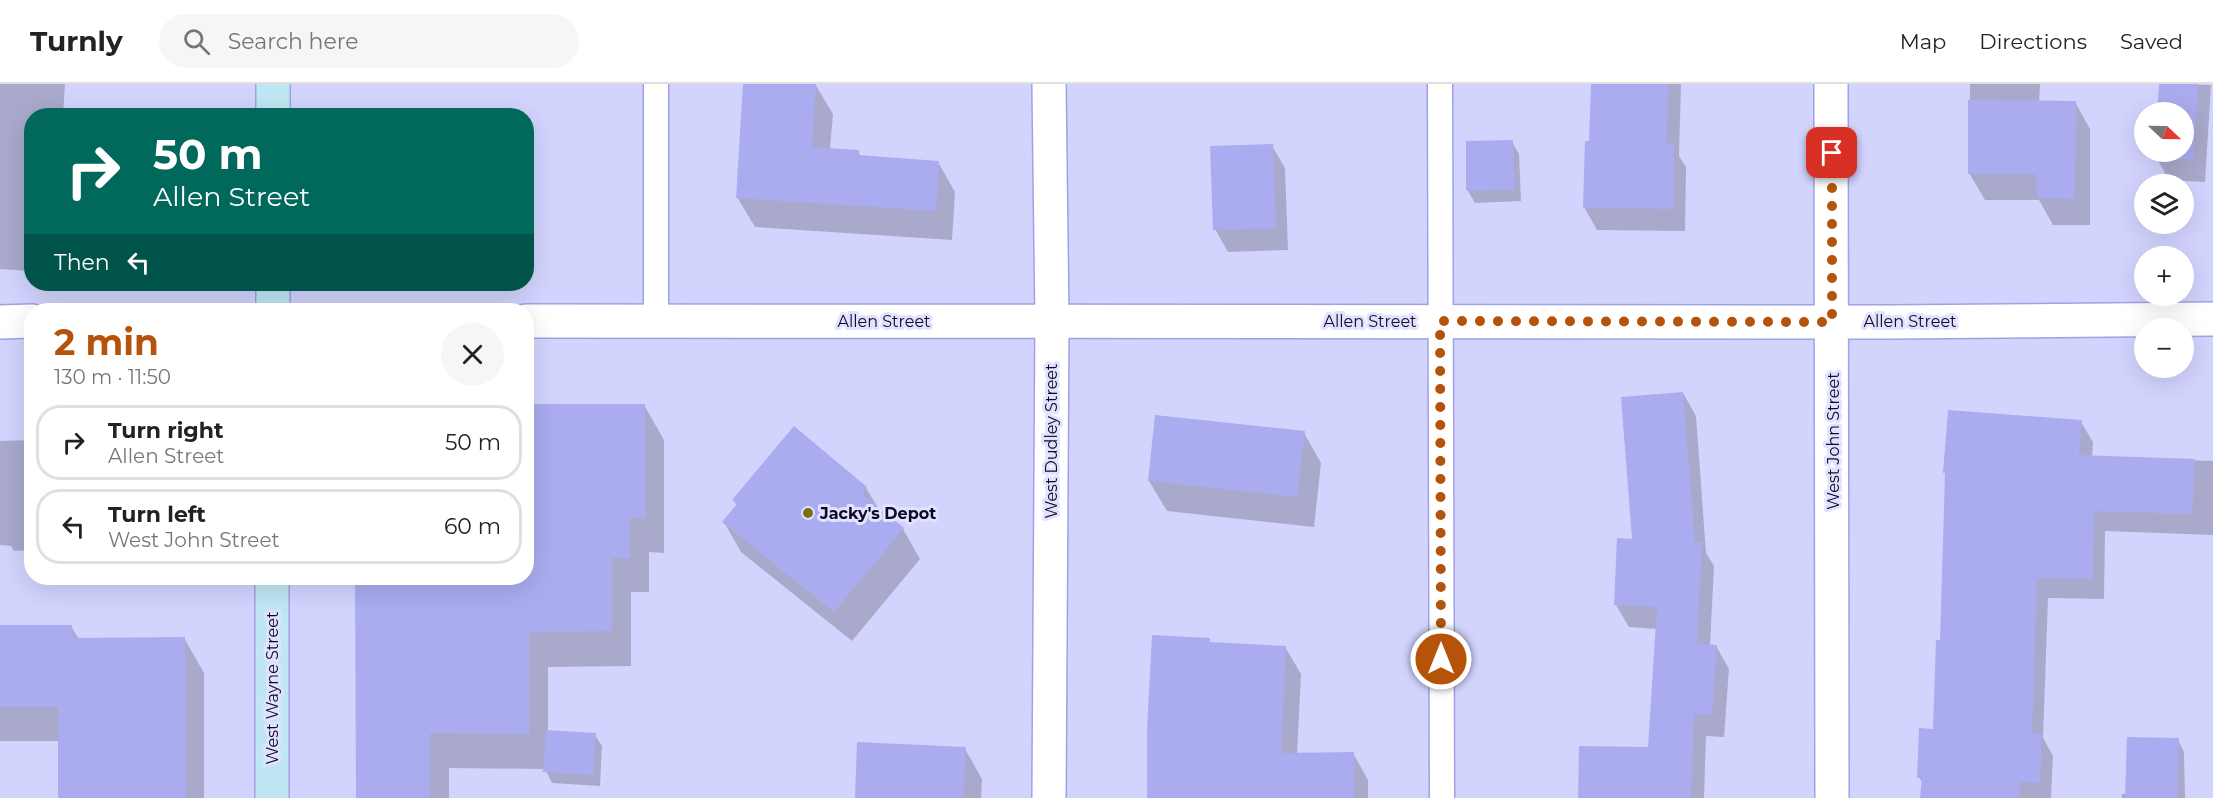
<!DOCTYPE html>
<meta charset="utf-8">
<style>
body{margin:0;font-family:Montserrat,sans-serif;background:#f6f6f6;color:#222;height:100vh;display:flex;flex-direction:column;font-size:22px;white-space:nowrap}
*{box-sizing:border-box;margin:0}
p{font-size:20px;color:#767676}
.icon{flex:none;width:33px;height:33px;fill:none;stroke:currentColor;stroke-width:2;stroke-linecap:round;stroke-linejoin:round}
.map{position:relative;flex:1;overflow:hidden}
.side{position:absolute;left:24px;top:219px;width:510px;height:282px;display:flex;flex-direction:column;background:#fff;border-radius:24px;box-shadow:0 6px 24px #0002}
.side>*{flex:none}
.banner{position:absolute;left:24px;top:24px;width:510px;height:183px;border-radius:24px;box-shadow:0 6px 24px #0002;background:#00695c;color:#fff;overflow:hidden}
.needle{width:39px;rotate:112deg}
.fabs{position:absolute;left:2134px;top:18px;display:grid;gap:12px}
.fabs a{display:grid;place-items:center;width:60px;height:60px;border-radius:50%;background:#fff;box-shadow:0 6px 24px #0002;font-size:30px}
.pin{position:absolute;display:grid;place-items:center;width:51px;height:51px;color:#fff;margin:-26px;border-radius:12px;box-shadow:0 3px 9px #0006}
.me{position:absolute;width:66px;margin:-33px;rotate:0deg;stroke-linejoin:round;filter:drop-shadow(0 0 4px #0008)}
.turn{display:flex;align-items:center;gap:21px;height:126px;padding:0 30px;font-size:27px}
.turn .icon{width:78px;height:78px;stroke-width:2.5}
.turn b{display:block;font-size:42px;line-height:51px}
.then{display:flex;align-items:center;height:57px;padding:0 30px;background:#0003;gap:12px;font-size:22px}
.round{display:grid;place-items:center;flex:none;width:63px;height:63px;border-radius:32px;background:#f6f6f6}
.overview{display:flex;align-items:center;justify-content:space-between;height:102px;padding:0 30px}
h1{font-size:36px;font-weight:700;line-height:45px;color:#b45309}
ul{padding:0;list-style:none}
li{display:flex;align-items:center;gap:18px;height:75px;margin:0 12px 9px;padding:0 18px;border:3px solid #e0e0e0;border-radius:24px}
li div{flex:1}
li b{display:block;font-size:22px}
li em{font-style:normal}
header{display:flex;align-items:center;gap:36px;box-sizing:border-box;height:84px;padding:0 30px;background:#fff;border-bottom:2px solid #e0e0e0}
header strong{font-size:28px}
nav{display:flex;gap:33px;margin-inline-start:auto;font-size:21px}
.search{width:420px;height:54px;background:#f6f6f6;display:flex;align-items:center;gap:15px;box-sizing:border-box;padding:0 21px;border-radius:33px;color:#767676;font-size:22px}
.map>svg:first-child{display:block}
</style>
<header>
<strong>Turnly</strong>
<div class="search"><svg class="icon" aria-label="search" viewBox="0 0 24 24"><circle cx="10" cy="10" r="6"/><path d="M15 15l6 6"/></svg>Search here</div>
<nav><a>Map</a><a>Directions</a><a>Saved</a></nav>
</header>
<div class="map">
<svg width="2213" height="714" viewBox="0 0 2213 714">
<rect width="100%" height="100%" fill="#d2d4fe"/>
<g fill="#0003">
<path d="M 0,0 L 65,0 L 63,32 L 32,32 L 32,187 L 0,185 Z"/>
<path d="M 745,0 L 815,0 L 833,30 L 830,65 L 858,67 L 861,73 L 938,78 L 955,108 L 952,156 L 755,143 L 737,113 Z"/>
<path d="M 1592,0 L 1681,0 L 1679,72 L 1686,83 L 1685,147 L 1597,146 L 1584,123 L 1591,59 Z"/>
<path d="M 1970,0 L 2040,0 L 2039,18 L 2075,18 L 2090,45 L 2090,141 L 2053,141 L 2039,116 L 1985,116 L 1969,89 Z"/>
<path d="M 2160,0 L 2211,1 L 2205,98 L 2169,96 L 2156,73 L 2156,68 L 2184,68 L 2184,28 L 2159,28 Z"/>
<path d="M 1512,58 L 1519,70 L 1521,117 L 1475,119 L 1468,107 Z"/>
<path d="M 1272,62 L 1285,84 L 1288,166 L 1228,168 L 1215,145 Z"/>
<path d="M 1683,309 L 1696,332 L 1706,469 L 1714,482 L 1710,562 L 1716,562 L 1729,585 L 1724,653 L 1706,652 L 1704,714 L 1580,714 L 1649,665 L 1657,545 L 1629,543 L 1616,521 L 1633,456 Z"/>
<path d="M 644,321 L 664,356 L 664,469 L 649,468 L 649,508 L 631,508 L 631,582 L 548,583 L 548,648 L 595,651 L 602,662 L 600,702 L 552,699 L 545,685 L 449,684 L 449,714 L 357,714 L 357,494 L 526,494 Z"/>
<path d="M 2081,338 L 2093,358 L 2092,373 L 2213,377 L 2213,451 L 2105,447 L 2104,515 L 2048,514 L 2043,654 L 2053,672 L 2051,714 L 1922,714 L 1923,700 L 1919,693 L 1935,647 L 1942,558 L 1947,392 L 1945,389 Z"/>
<path d="M 1304,349 L 1321,379 L 1314,443 L 1167,427 L 1149,397 Z"/>
<path d="M 32,356 L 32,466 L 14,467 L 11,462 L 0,461 L 0,357 Z"/>
<path d="M 866,404 L 878,424 L 903,445 L 920,475 L 852,557 L 741,468 L 724,438 L 737,422 L 734,417 Z"/>
<path d="M 71,542 L 79,556 L 184,554 L 204,589 L 204,714 L 59,714 L 60,657 L 0,657 L 0,543 Z"/>
<path d="M 1209,556 L 1211,559 L 1285,563 L 1301,590 L 1297,670 L 1353,669 L 1368,696 L 1368,714 L 1148,714 Z"/>
<path d="M 2178,656 L 2184,668 L 2185,714 L 2122,714 L 2122,710 L 2127,710 Z"/>
<path d="M 965,665 L 982,695 L 981,714 L 856,714 Z"/>
</g>
<g fill="#abacef">
<path d="M 743,0 L 816,0 L 812,63 L 859,66 L 858,71 L 939,77 L 936,127 L 736,114 Z"/>
<path d="M 1591,0 L 1668,0 L 1667,59 L 1674,59 L 1673,125 L 1583,124 L 1585,57 L 1589,57 Z"/>
<path d="M 2159,0 L 2198,0 L 2193,76 L 2154,73 L 2155,68 L 2184,68 L 2184,28 L 2157,28 Z"/>
<path d="M 1968,16 L 2076,17 L 2075,115 L 2037,114 L 2036,90 L 1968,90 Z"/>
<path d="M 1513,56 L 1515,106 L 1466,107 L 1466,57 Z"/>
<path d="M 1273,60 L 1276,144 L 1213,146 L 1210,62 Z"/>
<path d="M 1683,308 L 1695,458 L 1702,458 L 1697,559 L 1717,561 L 1712,631 L 1694,630 L 1691,714 L 1578,714 L 1579,662 L 1648,663 L 1657,523 L 1614,521 L 1617,454 L 1632,455 L 1621,313 Z"/>
<path d="M 526,320 L 645,320 L 645,434 L 630,434 L 630,474 L 612,474 L 612,547 L 529,548 L 529,650 L 430,649 L 430,714 L 356,714 L 355,494 L 526,494 Z"/>
<path d="M 1948,326 L 2082,336 L 2079,371 L 2195,375 L 2192,430 L 2094,427 L 2093,495 L 2037,494 L 2032,649 L 2042,650 L 2040,699 L 2020,698 L 2019,714 L 1920,714 L 1922,694 L 1917,694 L 1919,644 L 1933,645 L 1936,556 L 1940,556 L 1945,389 L 1943,389 Z"/>
<path d="M 1155,331 L 1305,347 L 1297,413 L 1148,397 Z"/>
<path d="M 794,342 L 867,403 L 862,410 L 904,444 L 834,528 L 722,438 L 737,420 L 732,416 Z"/>
<path d="M 0,541 L 72,541 L 73,554 L 185,553 L 186,714 L 58,714 L 58,623 L 0,623 Z"/>
<path d="M 1152,551 L 1210,554 L 1210,558 L 1286,562 L 1281,669 L 1354,668 L 1354,714 L 1147,714 L 1147,645 Z"/>
<path d="M 546,646 L 596,649 L 593,691 L 543,688 Z"/>
<path d="M 2127,653 L 2179,654 L 2177,714 L 2125,714 Z"/>
<path d="M 857,658 L 966,663 L 963,714 L 855,714 Z"/>
</g>
<g fill="none" stroke-linecap="round" stroke-linejoin="round">
<g stroke="#a1a1e4" stroke-width="27">
<g id="lane">
<path d="M 1440,0 L 1442,714"/>
<path d="M 656,238 L 656,0"/>
</g>
</g>
<g stroke="#a1a1e4" stroke-width="36">
<g id="street">
<path d="M 1831,0 L 1832,714"/>
<path d="M 526,237 L 1889,238 L 2213,235"/>
<path d="M 0,238 L 32,237"/>
<path d="M 1049,714 L 1052,236 L 1049,0"/>
</g>
</g>
<g stroke="#a1a1e4" stroke-width="36">
<g id="secondary">
<path d="M 273,0 L 273,32"/>
<path d="M 273,226 L 273,200"/>
<path d="M 272,714 L 272,494"/>
</g>
</g>
<use href="#lane" stroke="#fff" stroke-width="24"/>
<use href="#street" stroke="#fff" stroke-width="33"/>
<use href="#secondary" stroke="#bfe7f3" stroke-width="33"/>
</g>
<g fill="none" stroke-linecap="round" stroke-linejoin="round">
<path stroke="#b45309" stroke-width="10" stroke-dasharray="0 18" d="M 1441,575 L 1440,237 L 1832,238 L 1832,69"/>
</g>
<circle fill="#797010" stroke="#e1e2ff" stroke-width="2" cx="808" cy="429" r="6"/>
<g text-anchor="middle" dominant-baseline="central" stroke-width="6" stroke-linejoin="round" paint-order="stroke">
<g font-size="16" fill="#0d0b23" stroke="#e1e2ff">
<text x="884" y="237">Allen Street</text>
<text x="1370" y="237">Allen Street</text>
<text x="1910" y="237">Allen Street</text>
<text transform="translate(1051 357) rotate(-90)">West Dudley Street</text>
<text transform="translate(1833 357) rotate(-90)">West John Street</text>
<text transform="translate(272 604) rotate(-90)">West Wayne Street</text>
</g>
<g font-size="16" font-weight="bold" fill="#0d0b23" stroke="#e1e2ff" text-anchor="start">
<text x="820" y="429">Jacky's Depot</text>
</g>
</g>
</svg>
<div class="fabs">
<a><svg class="needle" viewBox="-14 -14 28 28"><path d="M0-13l5 13h-10z" fill="#e53935"/><path d="M0 13l5-13h-10z" fill="#767676"/></svg></a>
<a><svg class="icon" aria-label="layers" viewBox="0 0 24 24"><path d="M12 4l9 5-9 5-9-5zM3 14l9 5 9-5"/></svg></a>
<a>+</a>
<a>−</a>
</div>
<div class="pin" style="left:1832px;top:69px;background:#d93025"><svg class="icon" aria-label="arrive" viewBox="0 0 24 24"><path d="M6 21V4h12l-3 4 3 4H6"/></svg></div>
<svg class="me" style="left:1441px;top:575px" viewBox="-20 -20 40 40"><circle r="17" fill="#b45309" stroke="#fff" stroke-width="3"/><path d="M0-11L8 9 0 5-8 9z" fill="#fff"/></svg>
<div class="banner">
<div class="turn"><svg class="icon" aria-label="right" viewBox="0 0 24 24"><path d="M7 20v-9h11M14 6l5 5-5 5"/></svg><div><b>50 m</b>Allen Street</div></div>
<div class="then">Then<svg class="icon" aria-label="left" viewBox="0 0 24 24"><path d="M17 20v-9H6M10 6l-5 5 5 5"/></svg></div>
</div>
<section class="side">
<div class="overview"><div><h1>2 min</h1><p>130 m · 11:50</p></div><a class="round"><svg class="icon" aria-label="close" viewBox="0 0 24 24"><path d="M6 6l12 12M18 6L6 18"/></svg></a></div>
<ul>
<li><svg class="icon" aria-label="right" viewBox="0 0 24 24"><path d="M7 20v-9h11M14 6l5 5-5 5"/></svg><div><b>Turn right</b><p>Allen Street</p></div><em>50 m</em></li>
<li><svg class="icon" aria-label="left" viewBox="0 0 24 24"><path d="M17 20v-9H6M10 6l-5 5 5 5"/></svg><div><b>Turn left</b><p>West John Street</p></div><em>60 m</em></li>
</ul>
</section>
</div>
